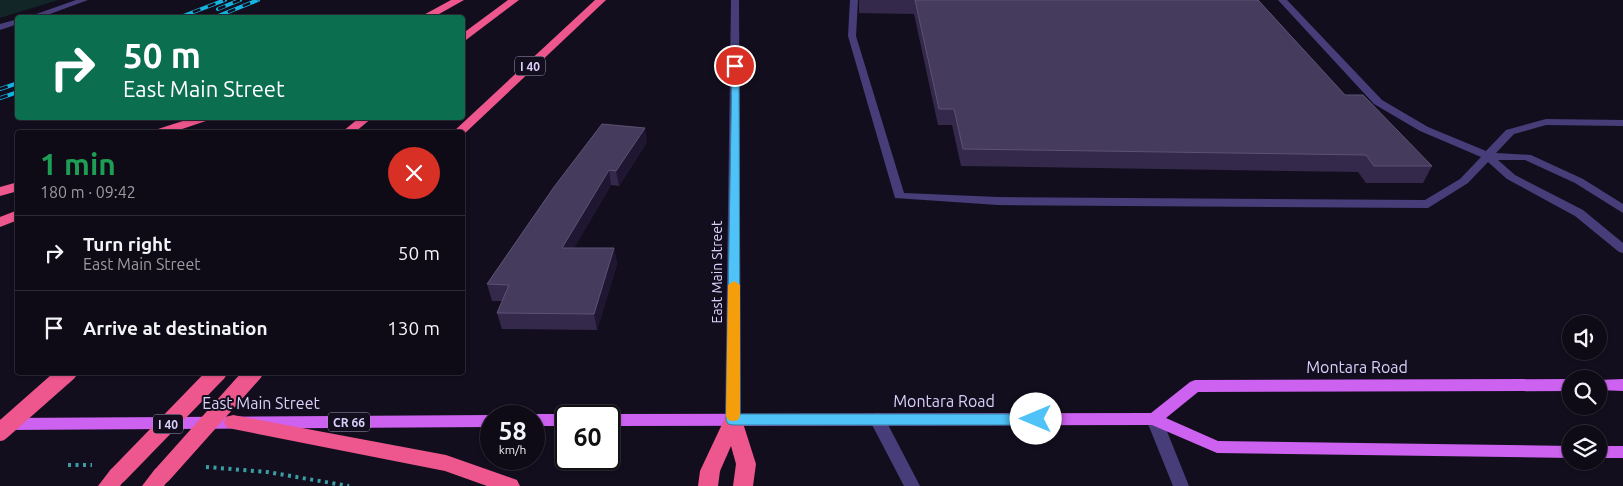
<!DOCTYPE html>
<meta charset="utf-8">
<style>
body{margin:0;font-family:Ubuntu,sans-serif;background:#1c1823;color:#f1f3f6;height:100vh;display:flex;flex-direction:column;font-size:19px;white-space:nowrap}
*{box-sizing:border-box;margin:0}
p{font-size:16px;color:#9b9aa1}
.icon{flex:none;width:28px;height:28px;fill:none;stroke:currentColor;stroke-width:2;stroke-linecap:round;stroke-linejoin:round}
.map{position:relative;flex:1;overflow:hidden}
.side{position:absolute;left:15px;top:130px;width:450px;height:245px;display:flex;flex-direction:column;background:#0e0a16;border-radius:5px;box-shadow:0 1px 4px #0004,0 0 0 1px #2e2b35}
.side>*{flex:none}
.banner{position:absolute;left:15px;top:15px;width:450px;height:105px;border-radius:5px;box-shadow:0 1px 4px #0004,0 0 0 1px #2e2b35;background:#0b6e4f;color:#fff;overflow:hidden}
.buttons{position:absolute;left:1562px;top:315px;display:grid;gap:10px}
.buttons a{display:grid;place-items:center;width:45px;height:45px;border-radius:50%;background:#0e0a16;box-shadow:0 1px 4px #0004,0 0 0 1px #2e2b35;font-size:25px}
.speed{position:absolute;left:480px;top:405px;display:flex;gap:10px;font-size:25px;font-weight:700;text-align:center}
.speed>*{display:grid;place-content:center;width:65px;height:65px;border-radius:50%;background:#0e0a16;box-shadow:0 1px 4px #0004,0 0 0 1px #2e2b35;line-height:1}
.speed small{font-size:12px;font-weight:400}
.speed .limit{border:2px solid #111;border-radius:8px;background:#fff;color:#111}
.pin{position:absolute;display:grid;place-items:center;width:42px;height:42px;color:#fff;margin:-21px;border:2px solid #fff;border-radius:50%;box-shadow:0 1px 5px #0007}
.me{position:absolute;width:55px;margin:-28px;rotate:270deg;stroke-linejoin:round;filter:drop-shadow(0 0 4px #0008)}
.turn{display:flex;align-items:center;gap:18px;height:105px;padding:0 25px;font-size:22px}
.turn .icon{width:65px;height:65px;stroke-width:2.5}
.turn b{display:block;font-size:35px;line-height:42px}
.round{display:grid;place-items:center;flex:none;width:52px;height:52px;border-radius:26px;background:#1c1823}
.summary{display:flex;align-items:center;justify-content:space-between;height:85px;padding:0 25px}
h1{font-size:30px;font-weight:600;line-height:38px;color:#1e9e55}
ul{padding:0;list-style:none}
li{display:flex;align-items:center;gap:15px;height:75px;padding:0 25px;border-top:1px solid #2e2b35}
li div{flex:1}
li b{display:block;font-size:19px}
li em{font-style:normal}
.map>svg:first-child{display:block}
</style>
<div class="map">
<svg width="1623" height="486" viewBox="0 0 1623 486">
<rect width="100%" height="100%" fill="#130e1e"/>
<path fill="#122627" d="M 0,0 L 58,0 L 0,18 Z"/>
<g fill="none" stroke-linecap="round" stroke-linejoin="round">
<g stroke="#399fa5" stroke-width="4" stroke-dasharray="3 4.5" stroke-linecap="butt">
<path d="M 68,465 L 92,465"/>
<path d="M 206,467 L 267,472 L 349,486"/>
</g>
<g fill="#473e79" fill-rule="evenodd">
<path d="M 850,0 L 858,0 L 856,36 L 904,193 L 998,197 L 1425,200 L 1460,179 L 1481,157 L 1420,131 L 1374,104 L 1278,0 L 1287,0 L 1382,100 L 1428,127 L 1486,151 L 1506,130 L 1546,119 L 1623,120 L 1623,126 L 1546,125 L 1514,134 L 1496,153 L 1531,155 L 1583,179 L 1623,204 L 1623,213 L 1575,183 L 1525,160 L 1498,160 L 1515,175 L 1583,210 L 1623,243 L 1623,253 L 1619,252 L 1575,216 L 1507,179 L 1488,162 L 1468,183 L 1428,208 L 998,205 L 895,198 L 848,36 Z"/>
<path d="M 877,413 L 883,415 L 920,486 L 904,486 L 869,419 L 871,415 Z"/>
</g>
<g fill="#473e79" fill-rule="evenodd">
<path d="M 76,0 L 88,0 L 39,18 L 25,18 Z"/>
<path d="M 18,19 L 18,24 L 0,30 L 0,24 Z"/>
<path d="M 1154,413 L 1160,415 L 1162,419 L 1189,486 L 1173,486 L 1146,419 L 1148,415 Z"/>
</g>
<path fill="#473e79" fill-rule="evenodd" d="M 731,0 L 739,0 L 741,420 L 739,424 L 733,426 L 727,424 L 725,420 Z"/>
<g fill="#cc62ef" fill-rule="evenodd">
<path d="M 1571,379 L 1571,391 L 1198,392 L 1166,418 L 1218,441 L 1571,446 L 1571,458 L 1217,453 L 1152,425 L 609,426 L 609,416 L 603,416 L 609,414 L 1151,413 L 1190,382 L 1195,380 Z"/>
<path d="M 1623,379 L 1623,391 L 1599,390 L 1599,380 Z"/>
<path d="M 534,414 L 566,414 L 572,416 L 566,416 L 566,426 L 534,426 L 534,416 L 528,416 Z"/>
<path d="M 491,415 L 495,416 L 491,416 L 491,427 L 6,430 L 0,427 L 0,420 L 6,418 Z"/>
<rect x="1599" y="446" width="24" height="12"/>
</g>
<g fill="#ee578d" fill-rule="evenodd">
<path d="M 451,0 L 464,0 L 432,18 L 418,18 Z"/>
<path d="M 508,0 L 519,0 L 462,43 L 462,34 Z"/>
<path d="M 595,0 L 606,0 L 463,135 L 462,132 L 453,132 Z"/>
<path d="M 192,118 L 208,118 L 206,121 L 173,132 L 156,132 L 158,129 Z"/>
<path d="M 359,118 L 372,118 L 355,132 L 342,132 Z"/>
<path d="M 18,182 L 18,191 L 0,196 L 0,187 Z"/>
<path d="M 18,210 L 18,220 L 0,227 L 0,217 Z"/>
<path d="M 733,413 L 740,415 L 742,420 L 756,464 L 753,486 L 733,486 L 736,464 L 731,446 L 720,471 L 718,486 L 698,486 L 700,471 L 724,420 L 726,415 Z"/>
<path d="M 233,415 L 446,455 L 517,480 L 520,486 L 487,486 L 445,471 L 233,429 L 226,427 L 224,422 L 226,417 Z"/>
<path d="M 118,467 L 125,469 L 128,475 L 120,486 L 98,486 L 111,469 Z"/>
<path d="M 162,467 L 169,469 L 172,475 L 164,486 L 142,486 L 155,469 Z"/>
</g>
<g stroke="#16b3e0" stroke-width="4">
<g id="rail">
<path d="M 218,9 L 240,0"/>
<path d="M 178,18 L 225,0"/>
<path d="M 213,18 L 258,0"/>
<path d="M 0,89 L 18,83"/>
<path d="M 0,98 L 18,92"/>
</g>
</g>
<use href="#rail" stroke="#130e1e" stroke-width="2.5" stroke-dasharray="8" stroke-linecap="butt"/>
<g stroke="#ee578d" stroke-width="18">
<path d="M 0,432 L 68,372"/>
<path d="M 118,475 L 218,372"/>
<path d="M 162,475 L 254,372"/>
</g>
</g>
<g fill="#34294a">
<path d="M 859,0 L 1258,0 L 1345,95 L 1432,166 L 1423,183 L 1366,183 L 1358,172 L 961,166 L 952,125 L 938,125 L 914,14 L 859,13 Z"/>
<path d="M 647,142 L 619,186 L 611,185 L 574,248 L 614,248 L 617,264 L 597,330 L 502,329 L 497,313 L 502,301 L 492,301 L 487,284 L 554,187 Z"/>
</g>
<g fill="#1f1631">
<path d="M 645,128 L 647,142 L 619,186 L 616,171 Z"/>
<path d="M 609,170 L 611,185 L 565,264 L 562,248 Z"/>
<path d="M 614,248 L 617,264 L 597,330 L 594,314 Z"/>
</g>
<g fill="#453b5d" stroke="#5d5276">
<path d="M 915,0 L 1258,0 L 1345,95 L 1363,95 L 1432,166 L 1374,166 L 1366,155 L 963,149 L 954,109 L 939,109 Z"/>
<path d="M 602,124 L 645,128 L 616,171 L 609,170 L 562,248 L 614,248 L 594,314 L 497,313 L 509,285 L 487,284 L 554,187 Z"/>
</g>
<path fill="#4fc3f7" stroke="#337fa1" d="M 732,64 L 739,66 L 740,414 L 1036,414 L 1041,415 L 1043,419 L 1041,423 L 1036,425 L 733,425 L 728,424 L 726,420 Z"/>
<path fill="#f59e0b" d="M 734,281 L 740,285 L 740,416 L 738,420 L 733,421 L 728,420 L 726,416 L 728,285 Z"/>
<g text-anchor="middle" dominant-baseline="central" stroke-width="4" stroke-linejoin="round" paint-order="stroke">
<g fill="#130e1e" stroke="#9e96b8" stroke-width="1">
<rect x="515" y="56.5" width="30" height="19" rx="4"/>
<rect x="328" y="412.5" width="42" height="19" rx="4"/>
<rect x="153" y="414.5" width="30" height="19" rx="4"/>
</g>
<g font-size="12" font-weight="bold" fill="#dad0fa">
<text x="530" y="66">I 40</text>
<text x="349" y="422">CR 66</text>
<text x="168" y="424">I 40</text>
</g>
<g font-size="14" fill="#dad0fa" stroke="#130e1e">
<text transform="translate(717 272) rotate(-90)">East Main Street</text>
</g>
<g font-size="16" fill="#dad0fa" stroke="#130e1e">
<text x="1357" y="367">Montara Road</text>
<text x="944" y="401">Montara Road</text>
<text x="261" y="403">East Main Street</text>
</g>
</g>
</svg>
<div class="buttons">
<a><svg class="icon" aria-label="sound" viewBox="0 0 24 24"><path d="M4 9h4l5-4v14l-5-4H4zM17 9q2 3 0 6"/></svg></a>
<a><svg class="icon" aria-label="search" viewBox="0 0 24 24"><circle cx="10" cy="10" r="6"/><path d="M15 15l6 6"/></svg></a>
<a><svg class="icon" aria-label="layers" viewBox="0 0 24 24"><path d="M12 4l9 5-9 5-9-5zM3 14l9 5 9-5"/></svg></a>
</div>
<div class="speed"><div>58<small>km/h</small></div><div class="limit">60</div></div>
<div class="pin" style="left:735px;top:66px;background:#d93025"><svg class="icon" aria-label="arrive" viewBox="0 0 24 24"><path d="M6 21V4h12l-3 4 3 4H6"/></svg></div>
<svg class="me" style="left:1036px;top:419px" viewBox="-20 -20 40 40"><circle r="19" fill="#fff"/><path d="M0-13L10 11 0 6-10 11z" fill="#4fc3f7"/></svg>
<div class="banner">
<div class="turn"><svg class="icon" aria-label="right" viewBox="0 0 24 24"><path d="M7 20v-9h11M14 6l5 5-5 5"/></svg><div><b>50 m</b>East Main Street</div></div>
</div>
<section class="side">
<div class="summary"><div><h1>1 min</h1><p>180 m · 09:42</p></div><a class="round" style="background:#d93025;color:#fff"><svg class="icon" aria-label="close" viewBox="0 0 24 24"><path d="M6 6l12 12M18 6L6 18"/></svg></a></div>
<ul>
<li><svg class="icon" aria-label="right" viewBox="0 0 24 24"><path d="M7 20v-9h11M14 6l5 5-5 5"/></svg><div><b>Turn right</b><p>East Main Street</p></div><em>50 m</em></li>
<li><svg class="icon" aria-label="arrive" viewBox="0 0 24 24"><path d="M6 21V4h12l-3 4 3 4H6"/></svg><div><b>Arrive at destination</b></div><em>130 m</em></li>
</ul>
</section>
</div>
